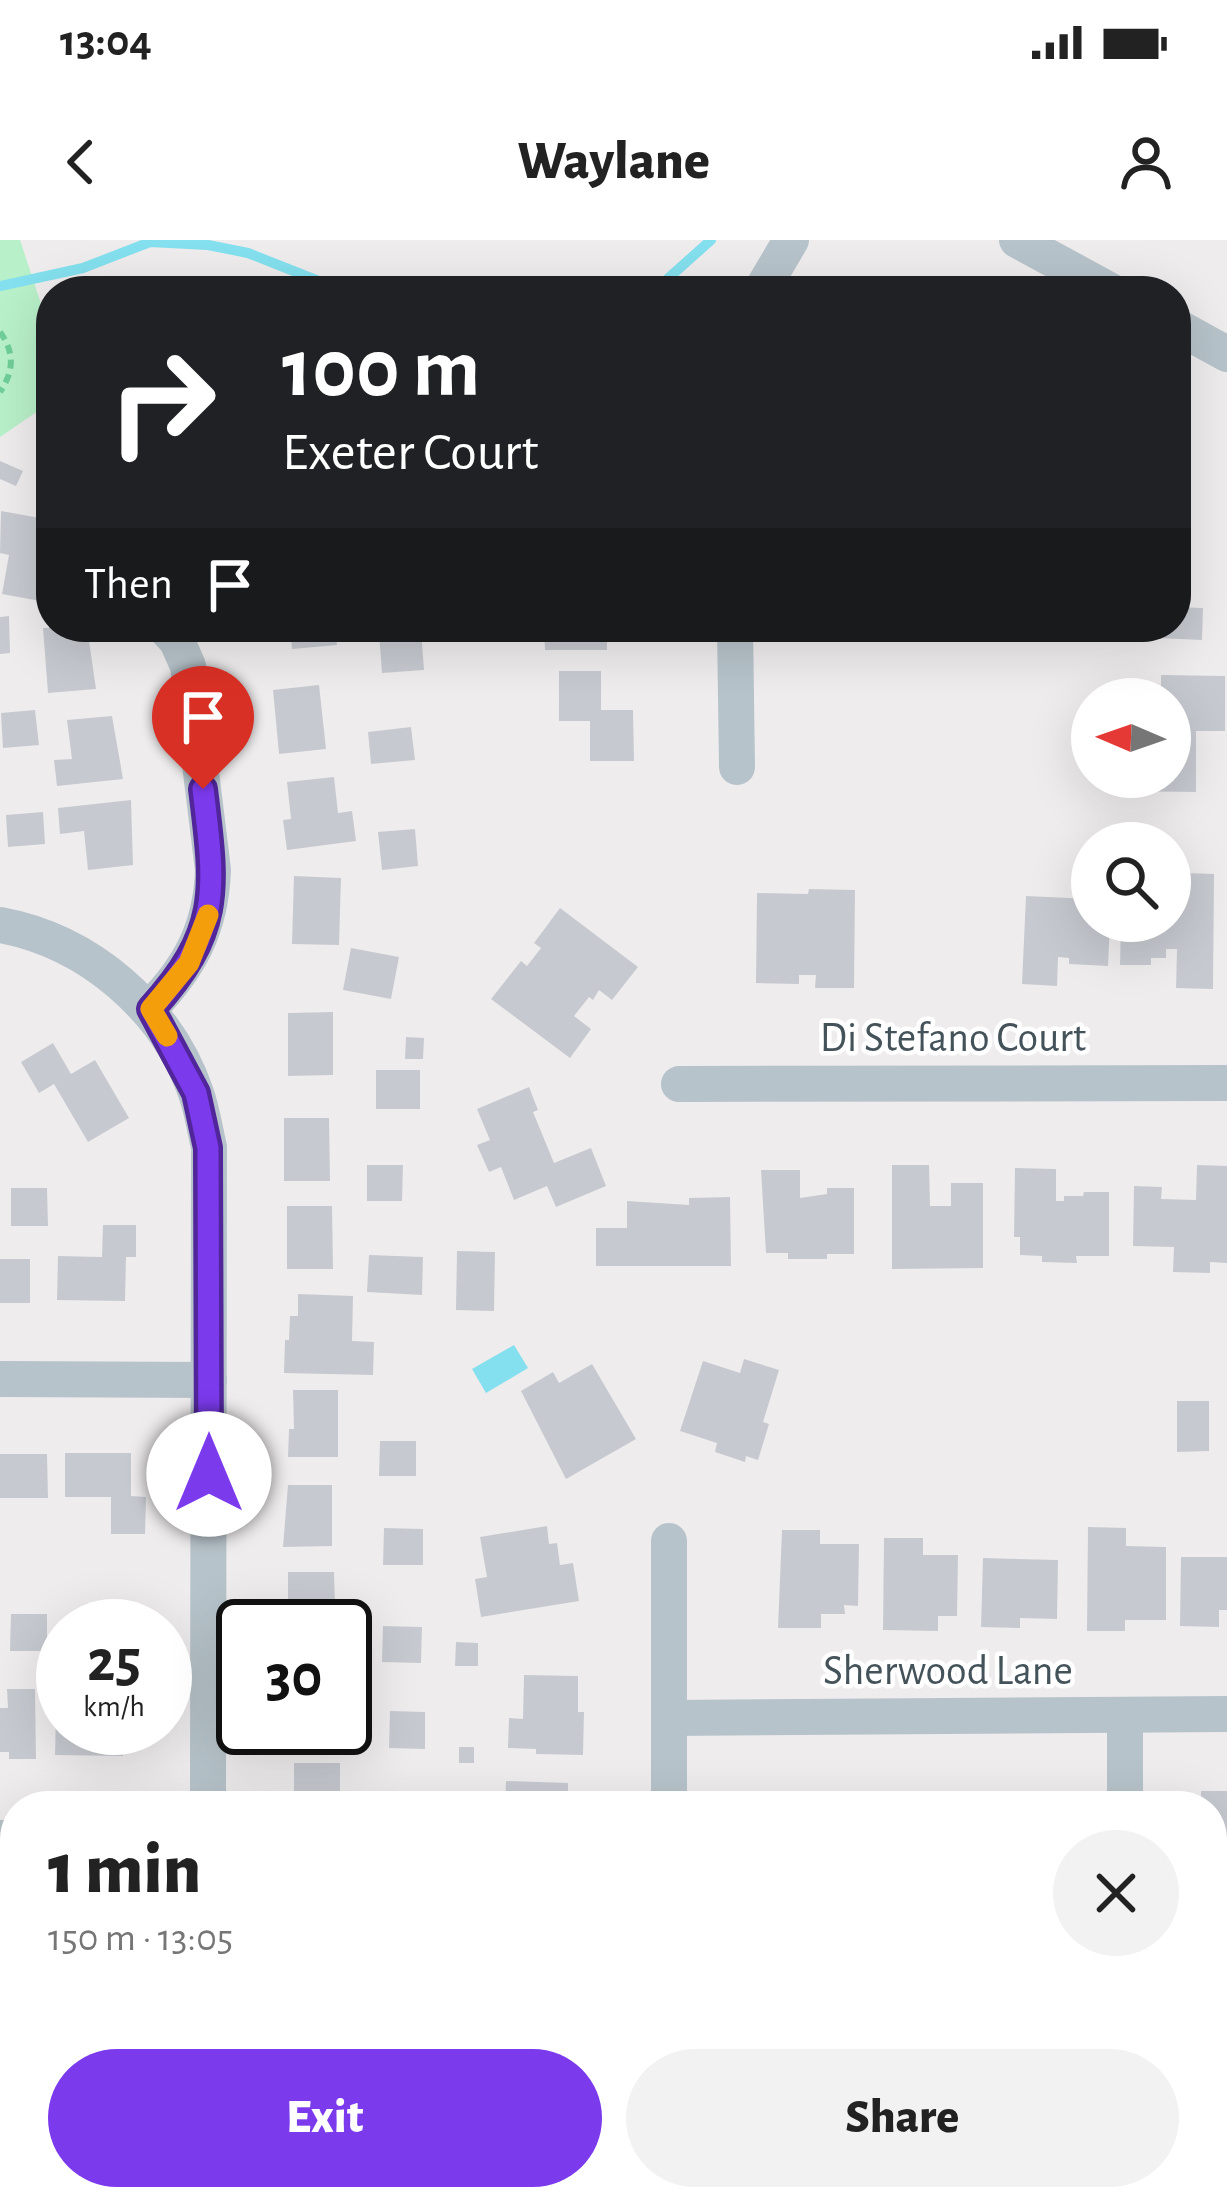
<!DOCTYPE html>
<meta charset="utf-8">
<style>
body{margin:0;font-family:"Alegreya Sans",sans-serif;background:#f2f2f2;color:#222;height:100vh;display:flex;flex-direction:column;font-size:45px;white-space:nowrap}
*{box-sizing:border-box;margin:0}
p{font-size:39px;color:#767676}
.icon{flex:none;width:66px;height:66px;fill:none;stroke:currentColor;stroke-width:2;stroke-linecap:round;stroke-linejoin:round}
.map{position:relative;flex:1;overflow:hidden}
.drawer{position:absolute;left:0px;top:1551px;width:1227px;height:420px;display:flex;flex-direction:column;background:#fff;border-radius:48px 48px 0 0;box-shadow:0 12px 48px #0002}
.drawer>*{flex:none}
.guide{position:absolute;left:36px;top:36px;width:1155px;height:366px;border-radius:48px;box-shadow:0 12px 48px #0002;background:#202124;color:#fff;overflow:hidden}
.needle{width:78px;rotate:272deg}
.buttons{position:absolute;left:1071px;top:438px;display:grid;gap:24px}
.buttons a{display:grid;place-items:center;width:120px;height:120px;border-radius:50%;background:#fff;box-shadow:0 12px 48px #0002;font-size:60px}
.speed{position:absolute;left:36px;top:1359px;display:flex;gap:24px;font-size:60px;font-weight:700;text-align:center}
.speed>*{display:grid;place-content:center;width:156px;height:156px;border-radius:50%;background:#fff;box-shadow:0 12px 48px #0002;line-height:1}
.speed small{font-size:30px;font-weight:400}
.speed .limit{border:6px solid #111;border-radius:18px;background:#fff;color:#111}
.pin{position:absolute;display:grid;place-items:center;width:102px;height:102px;color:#fff;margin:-123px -51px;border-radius:50% 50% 50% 0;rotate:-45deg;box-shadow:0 0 12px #0007}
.pin .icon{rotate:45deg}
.me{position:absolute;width:132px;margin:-66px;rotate:0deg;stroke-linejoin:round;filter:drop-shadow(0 0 9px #0008)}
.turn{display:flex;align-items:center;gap:42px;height:252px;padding:0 48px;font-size:54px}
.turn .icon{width:156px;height:156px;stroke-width:2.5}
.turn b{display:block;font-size:84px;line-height:102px}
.then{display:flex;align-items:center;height:114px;padding:0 48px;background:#0003;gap:24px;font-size:45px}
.round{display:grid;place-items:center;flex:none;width:126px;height:126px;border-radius:63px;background:#f2f2f2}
.overview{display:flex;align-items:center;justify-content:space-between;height:204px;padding:0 48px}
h1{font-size:72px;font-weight:800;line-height:90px}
.action{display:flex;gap:24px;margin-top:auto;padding:24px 48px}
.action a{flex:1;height:138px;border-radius:72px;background:#7c3aed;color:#fff;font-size:48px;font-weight:800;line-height:138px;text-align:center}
.action a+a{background:#f2f2f2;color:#222}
.status{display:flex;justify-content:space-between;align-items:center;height:84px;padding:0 60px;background:#fff;direction:ltr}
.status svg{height:33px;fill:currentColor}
header{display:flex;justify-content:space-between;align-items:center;height:156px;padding:0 48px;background:#fff;font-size:54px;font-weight:800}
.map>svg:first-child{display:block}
</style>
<div class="status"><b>13:04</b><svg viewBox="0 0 49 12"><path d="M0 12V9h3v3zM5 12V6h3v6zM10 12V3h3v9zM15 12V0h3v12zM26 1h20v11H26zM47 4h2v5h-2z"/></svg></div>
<header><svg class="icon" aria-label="back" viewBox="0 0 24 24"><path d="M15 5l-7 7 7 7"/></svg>Waylane<svg class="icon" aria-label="person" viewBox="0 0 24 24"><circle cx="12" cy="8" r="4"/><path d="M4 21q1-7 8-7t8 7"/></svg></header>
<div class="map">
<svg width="1227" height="1971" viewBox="0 0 1227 1971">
<rect width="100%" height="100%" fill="#efeced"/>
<path fill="#b8f0c9" d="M 0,0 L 20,0 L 51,94 L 51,162 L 0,197 Z"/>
<path fill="#84e0ee" d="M 514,1105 L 528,1128 L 486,1153 L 472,1129 Z"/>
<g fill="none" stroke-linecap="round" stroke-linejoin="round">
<g stroke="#84e0ee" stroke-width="10">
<path d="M 0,46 L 83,28 L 150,2 L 208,5 L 248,13 L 344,51"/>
<path d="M 654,51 L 711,0"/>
</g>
</g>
<g fill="#c6cad0">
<path d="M 0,221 L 23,231 L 16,246 L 0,239 Z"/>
<path d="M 1,271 L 51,280 L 51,363 L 2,354 L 9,315 L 0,313 Z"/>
<path d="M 1176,367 L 1203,368 L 1202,400 L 1134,397 L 1134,387 L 1176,387 Z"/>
<path d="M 9,376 L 10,413 L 0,414 L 0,377 Z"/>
<path d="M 87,387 L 96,449 L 48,453 L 43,388 Z"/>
<path d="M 290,387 L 335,387 L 337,405 L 292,409 Z"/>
<path d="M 544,387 L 613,387 L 613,397 L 607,397 L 607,410 L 545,410 Z"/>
<path d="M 421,389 L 424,430 L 382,433 L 379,393 Z"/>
<path d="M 559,431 L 601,431 L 601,470 L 633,470 L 634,521 L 590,521 L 590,481 L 559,481 Z"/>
<path d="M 1161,435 L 1225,436 L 1225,491 L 1196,491 L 1196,552 L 1111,551 L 1111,537 L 1170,537 L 1170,459 L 1161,459 Z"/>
<path d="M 319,445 L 326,509 L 279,514 L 273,450 Z"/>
<path d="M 35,470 L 39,505 L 3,508 L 1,473 Z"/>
<path d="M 112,476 L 123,539 L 57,546 L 54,520 L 72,519 L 67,480 Z"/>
<path d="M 411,487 L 415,520 L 371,524 L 368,492 Z"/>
<path d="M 334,537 L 338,573 L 352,571 L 356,601 L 287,610 L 283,580 L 291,579 L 287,542 Z"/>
<path d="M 131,560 L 133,625 L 88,630 L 84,591 L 60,594 L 58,568 Z"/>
<path d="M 43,572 L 45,604 L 8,607 L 6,575 Z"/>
<path d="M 415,589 L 418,626 L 382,630 L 378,592 Z"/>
<path d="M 1186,633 L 1214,634 L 1213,749 L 1176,748 L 1177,709 L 1166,709 L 1166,718 L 1151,718 L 1151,725 L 1120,725 L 1121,681 L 1170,681 L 1170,658 L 1186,659 Z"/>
<path d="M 294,636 L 341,638 L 339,705 L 292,704 Z"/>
<path d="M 809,649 L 855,650 L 854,748 L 815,748 L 816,735 L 799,735 L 799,744 L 756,743 L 757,653 L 808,654 Z"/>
<path d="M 1026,656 L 1092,659 L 1092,681 L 1110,681 L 1108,726 L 1069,724 L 1069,718 L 1058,717 L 1057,746 L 1022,744 Z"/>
<path d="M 560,668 L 638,727 L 612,760 L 599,750 L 593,760 L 589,757 L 574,776 L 591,789 L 570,818 L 491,759 L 521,721 L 527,726 L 541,708 L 534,703 Z"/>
<path d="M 351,708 L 399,717 L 391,759 L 343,750 Z"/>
<path d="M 333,772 L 333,835 L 288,836 L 288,773 Z"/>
<path d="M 406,797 L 424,798 L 423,819 L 405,819 Z"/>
<path d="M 53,803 L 71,834 L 95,820 L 129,878 L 88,902 L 54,844 L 39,853 L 21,822 Z"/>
<rect x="376" y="830" width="44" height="39"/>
<path d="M 529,847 L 538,870 L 533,872 L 554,923 L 591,908 L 606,946 L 556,967 L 547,946 L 514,960 L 501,927 L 489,932 L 477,905 L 490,900 L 477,869 Z"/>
<path d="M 284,878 L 329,878 L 330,941 L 284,941 Z"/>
<path d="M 367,925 L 403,925 L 402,961 L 367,961 Z"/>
<path d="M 892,925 L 929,925 L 930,966 L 951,966 L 951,943 L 983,943 L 983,1028 L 892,1029 Z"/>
<path d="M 1197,925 L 1227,926 L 1227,1023 L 1210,1022 L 1210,1033 L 1173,1032 L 1174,1007 L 1133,1006 L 1134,946 L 1162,947 L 1161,959 L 1196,960 Z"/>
<path d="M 1015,928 L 1056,929 L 1056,961 L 1064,961 L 1064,956 L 1083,956 L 1084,952 L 1109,952 L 1109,1016 L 1076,1016 L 1077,1023 L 1042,1022 L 1042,1016 L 1020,1015 L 1020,997 L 1014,997 Z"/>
<path d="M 761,930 L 800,930 L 800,958 L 827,954 L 827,948 L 854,948 L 854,1014 L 827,1014 L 827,1019 L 788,1019 L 788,1013 L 766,1013 Z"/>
<path d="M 11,948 L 47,948 L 48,986 L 11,986 Z"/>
<path d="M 730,957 L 731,1026 L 596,1026 L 596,988 L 627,988 L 627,961 L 689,965 L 689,958 Z"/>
<path d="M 287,966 L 332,966 L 333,1029 L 287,1029 Z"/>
<path d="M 103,985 L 136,985 L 136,1017 L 126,1017 L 125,1061 L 57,1060 L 58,1016 L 102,1017 Z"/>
<path d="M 457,1011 L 495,1012 L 494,1071 L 456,1070 Z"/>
<path d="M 369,1015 L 423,1017 L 422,1055 L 367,1052 Z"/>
<rect x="0" y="1019" width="30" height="44"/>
<path d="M 298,1054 L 353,1056 L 352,1101 L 374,1102 L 373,1135 L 284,1133 L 285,1100 L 289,1100 L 290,1076 L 298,1076 Z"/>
<path d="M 744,1119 L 779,1130 L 763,1182 L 769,1184 L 758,1220 L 746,1216 L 745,1222 L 715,1212 L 717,1203 L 680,1191 L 703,1121 L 740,1133 Z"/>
<path d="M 592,1124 L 636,1199 L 566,1239 L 521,1151 L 553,1132 L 559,1143 Z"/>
<path d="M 293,1150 L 338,1150 L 338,1217 L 288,1217 L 289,1189 L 294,1189 Z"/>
<path d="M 1177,1161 L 1209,1161 L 1209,1211 L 1177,1212 Z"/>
<path d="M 380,1201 L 416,1201 L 416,1236 L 379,1236 Z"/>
<path d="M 65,1213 L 131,1213 L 131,1256 L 146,1257 L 145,1294 L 111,1294 L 111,1257 L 65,1257 Z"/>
<path d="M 0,1214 L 47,1214 L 48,1258 L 0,1258 Z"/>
<path d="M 288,1245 L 332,1245 L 332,1306 L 283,1307 Z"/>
<path d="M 547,1286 L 549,1304 L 557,1303 L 560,1325 L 573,1323 L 579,1361 L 481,1377 L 475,1339 L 487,1337 L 480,1297 Z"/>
<path d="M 1088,1287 L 1126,1288 L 1126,1306 L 1166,1307 L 1166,1380 L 1125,1380 L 1125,1391 L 1087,1391 Z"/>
<path d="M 384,1288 L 423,1289 L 423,1325 L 383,1325 Z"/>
<path d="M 782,1290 L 820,1290 L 820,1304 L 859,1304 L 858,1366 L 844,1365 L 845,1374 L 821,1374 L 821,1388 L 778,1388 Z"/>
<path d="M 884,1298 L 923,1298 L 923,1315 L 958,1315 L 957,1376 L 938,1376 L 938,1391 L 883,1390 Z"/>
<path d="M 1181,1317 L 1227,1317 L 1227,1370 L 1219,1370 L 1219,1387 L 1180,1386 Z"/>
<path d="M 983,1318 L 1058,1320 L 1057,1379 L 1020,1378 L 1020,1388 L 981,1387 Z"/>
<path d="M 288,1332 L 334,1332 L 335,1365 L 349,1365 L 349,1400 L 345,1400 L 345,1386 L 288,1386 Z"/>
<path d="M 11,1374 L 47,1374 L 47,1411 L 10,1411 Z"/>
<path d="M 383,1386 L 422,1387 L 421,1423 L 382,1422 Z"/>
<path d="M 456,1402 L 478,1403 L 478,1426 L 455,1426 Z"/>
<path d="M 524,1435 L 578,1436 L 578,1472 L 584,1472 L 583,1515 L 536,1514 L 536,1509 L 508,1508 L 509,1478 L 523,1479 Z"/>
<path d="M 7,1449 L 35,1449 L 36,1519 L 9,1519 L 9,1512 L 0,1512 L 0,1468 L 8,1468 Z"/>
<path d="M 390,1471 L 425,1472 L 425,1509 L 389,1508 Z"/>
<path d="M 56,1472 L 63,1472 L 63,1488 L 123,1488 L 123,1516 L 55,1515 Z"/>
<rect x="287" y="1488" width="52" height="6"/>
<rect x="459" y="1507" width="15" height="16"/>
<rect x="294" y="1523" width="46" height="43"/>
<path d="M 506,1541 L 568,1543 L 568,1557 L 577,1557 L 577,1566 L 505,1566 Z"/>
<path d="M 988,1551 L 1051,1552 L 1051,1566 L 950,1566 L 950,1556 L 988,1556 Z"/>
<path d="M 1201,1551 L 1227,1551 L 1227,1615 L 1212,1615 L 1212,1566 L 1201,1566 Z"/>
<rect x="751" y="1554" width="90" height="12"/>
<path d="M 1212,1657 L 1227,1657 L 1227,1721 L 1216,1721 Z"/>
<path d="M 0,1667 L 10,1667 L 11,1674 L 15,1674 L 15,1734 L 0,1734 Z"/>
<path d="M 1212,1766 L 1227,1766 L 1227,1842 L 1219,1842 L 1219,1825 L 1212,1825 Z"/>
<path d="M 1212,1867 L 1227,1867 L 1227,1943 L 1223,1943 L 1223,1929 L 1213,1929 Z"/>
<path d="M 0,1936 L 15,1936 L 15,1956 L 34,1956 L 35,1971 L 0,1971 Z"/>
<rect x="54" y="1956" width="67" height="15"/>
<path d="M 385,1956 L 425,1956 L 425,1966 L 385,1967 Z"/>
<path d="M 524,1956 L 579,1956 L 578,1971 L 524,1971 Z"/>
<rect x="983" y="1956" width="53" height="15"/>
<path d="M 836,1966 L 836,1971 L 746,1971 L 746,1967 Z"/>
</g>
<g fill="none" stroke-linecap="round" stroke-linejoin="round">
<path stroke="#6fce98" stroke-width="6" stroke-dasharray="9 6" stroke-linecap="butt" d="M 0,92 C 15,113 14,131 0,152"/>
<g stroke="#b7c3ca" stroke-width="36">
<path d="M 1017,0 L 1111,51"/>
<path d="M 761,51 L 791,0"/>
<path d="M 1176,86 L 1227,114"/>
<path d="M 735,387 L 737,527"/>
<path d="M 0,685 C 88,701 167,768 196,853 C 202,870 205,890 209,907 L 208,1566"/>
<path d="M 150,768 C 190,727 211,688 213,630 L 188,426 L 177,401 L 164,387"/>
<path d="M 679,844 L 1227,843"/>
<path d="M 0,1139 L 209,1140"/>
<path d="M 1125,1475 L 1125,1566"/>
<path d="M 669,1478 L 1227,1474"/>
<path d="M 669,1566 L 669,1301"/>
<path d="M 0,1598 L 15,1598"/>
<path d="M 1126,1956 L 1126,1971"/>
<path d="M 207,1971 L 207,1956"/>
<path d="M 668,1971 L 668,1956"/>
</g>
</g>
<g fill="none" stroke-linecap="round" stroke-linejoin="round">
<g stroke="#51269a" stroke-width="30">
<path id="route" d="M 203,549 C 215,648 223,690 151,769 L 196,853 L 208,908 L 209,1234"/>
</g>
<use href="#route" stroke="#7c3aed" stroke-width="21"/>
<path stroke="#f59e0b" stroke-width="21" d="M 167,796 L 151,769 L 189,723 L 208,675"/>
</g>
<g text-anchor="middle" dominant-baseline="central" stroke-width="9" stroke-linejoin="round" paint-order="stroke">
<g font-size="42" fill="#44525a" stroke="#fff">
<text x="953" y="798">Di Stefano Court</text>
<text x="948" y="1431">Sherwood Lane</text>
</g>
</g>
</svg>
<div class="buttons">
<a><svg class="needle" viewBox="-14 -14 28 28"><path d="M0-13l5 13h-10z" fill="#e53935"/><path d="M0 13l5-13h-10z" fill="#767676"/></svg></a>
<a><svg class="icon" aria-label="search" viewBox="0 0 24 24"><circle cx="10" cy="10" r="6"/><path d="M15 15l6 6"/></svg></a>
</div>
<div class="speed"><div>25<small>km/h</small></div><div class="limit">30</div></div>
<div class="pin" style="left:203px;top:549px;background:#d93025"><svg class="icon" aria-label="arrive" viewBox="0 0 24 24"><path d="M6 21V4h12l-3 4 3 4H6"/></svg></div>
<svg class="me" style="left:209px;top:1234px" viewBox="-20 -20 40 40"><circle r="19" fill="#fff"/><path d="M0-13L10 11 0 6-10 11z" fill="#7c3aed"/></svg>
<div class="guide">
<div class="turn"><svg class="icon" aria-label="right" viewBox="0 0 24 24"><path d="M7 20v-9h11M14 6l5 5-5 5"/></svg><div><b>100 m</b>Exeter Court</div></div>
<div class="then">Then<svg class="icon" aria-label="arrive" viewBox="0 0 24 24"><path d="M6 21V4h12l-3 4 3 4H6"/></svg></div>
</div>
<section class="drawer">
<div class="overview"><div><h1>1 min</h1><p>150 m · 13:05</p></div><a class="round"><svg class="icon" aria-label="close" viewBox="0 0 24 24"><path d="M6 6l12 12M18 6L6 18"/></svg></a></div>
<div class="action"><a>Exit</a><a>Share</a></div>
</section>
</div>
